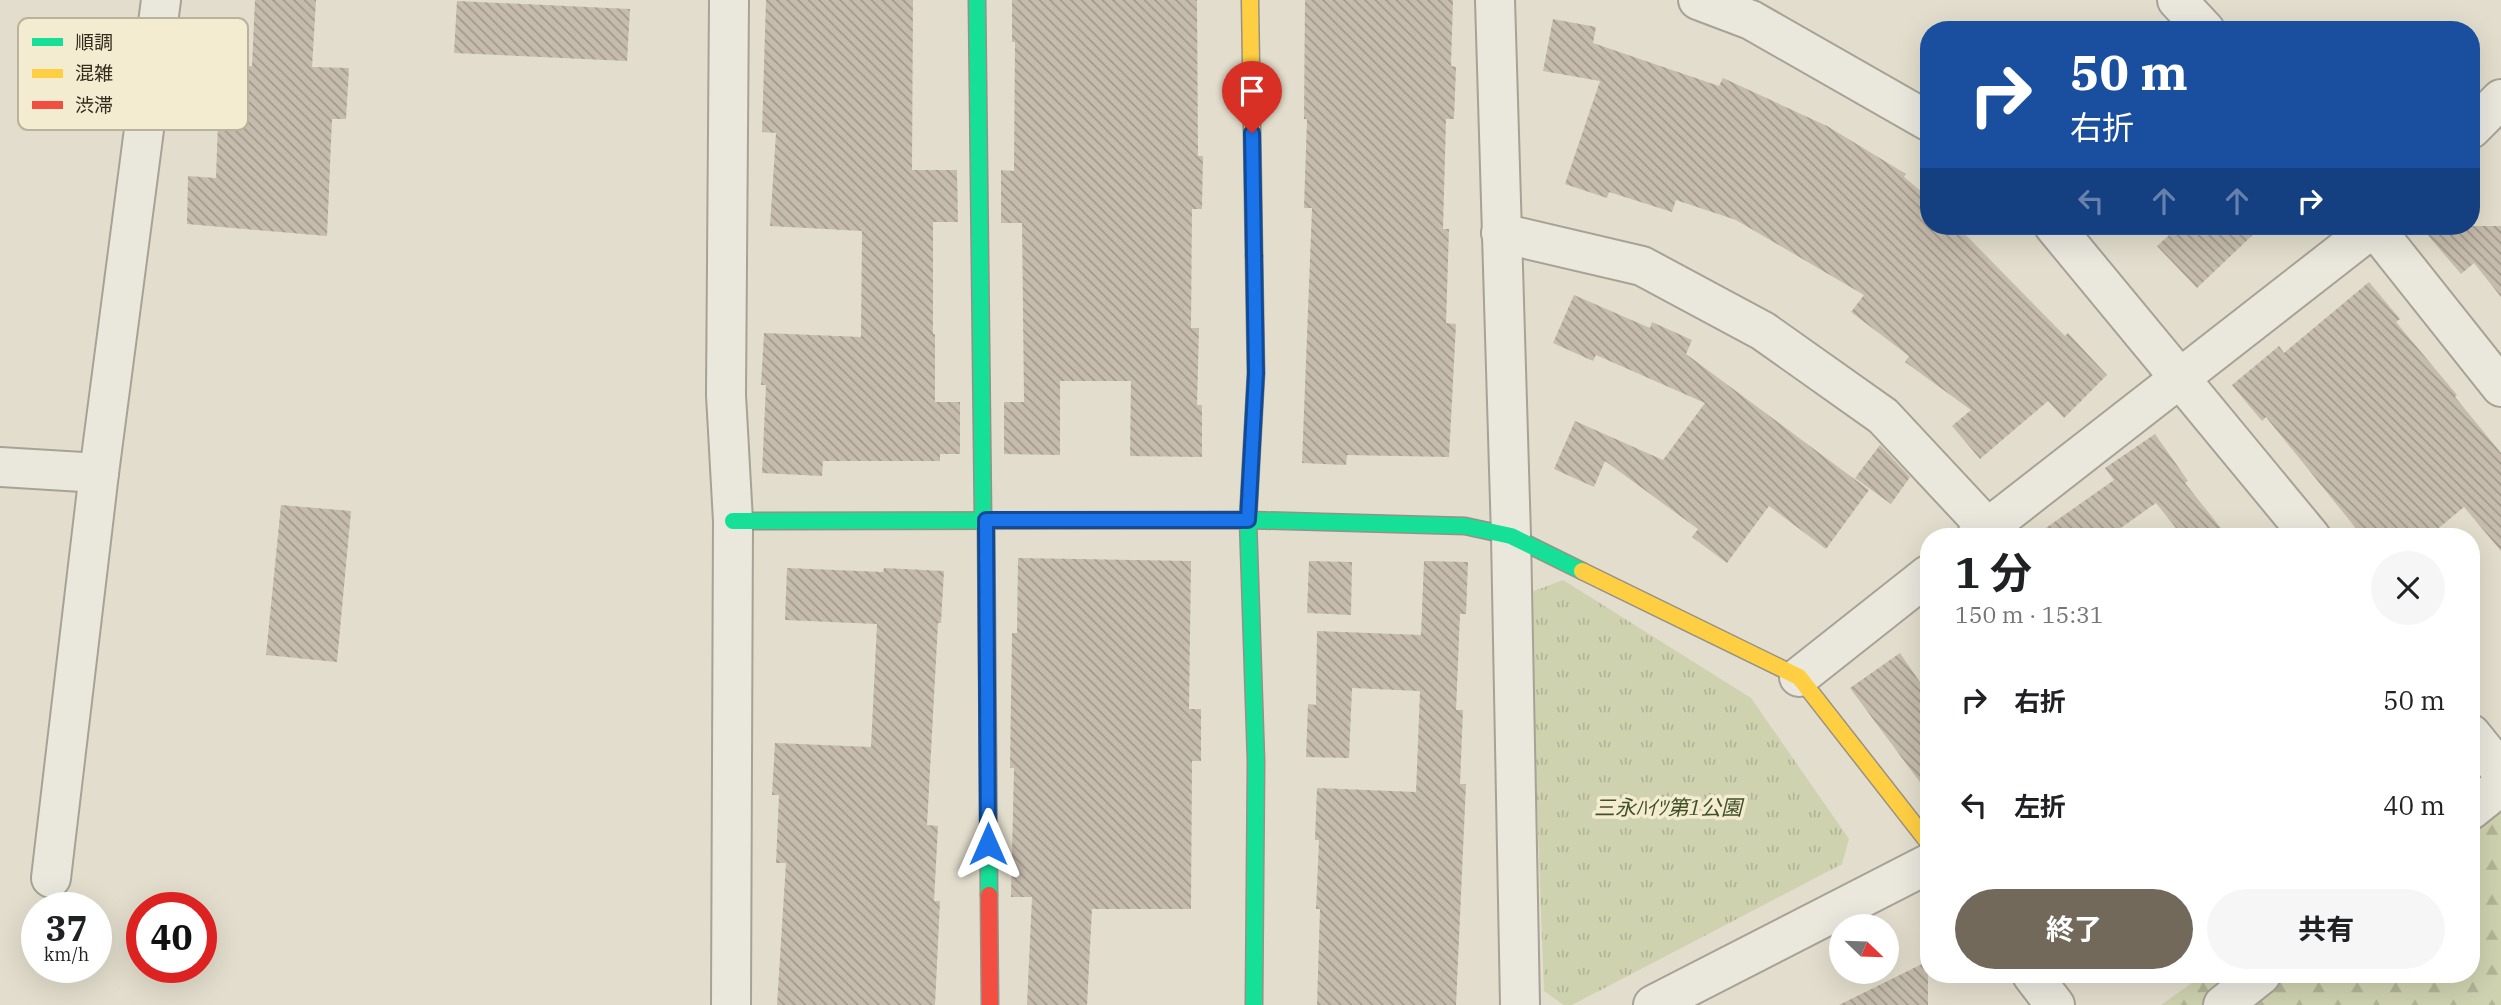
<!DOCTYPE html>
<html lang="ja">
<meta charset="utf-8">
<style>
body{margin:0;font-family:"IBM Plex Serif","Noto Sans JP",serif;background:#f6f6f6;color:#202124;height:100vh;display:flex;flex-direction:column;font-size:26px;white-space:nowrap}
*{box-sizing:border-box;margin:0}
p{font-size:23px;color:#757577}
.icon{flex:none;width:38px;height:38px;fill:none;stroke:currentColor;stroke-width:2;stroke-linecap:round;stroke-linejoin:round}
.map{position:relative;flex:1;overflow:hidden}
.details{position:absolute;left:1920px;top:528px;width:560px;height:455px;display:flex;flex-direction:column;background:#fff;border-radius:28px;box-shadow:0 7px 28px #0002}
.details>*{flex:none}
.top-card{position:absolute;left:1920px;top:21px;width:560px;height:214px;border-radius:28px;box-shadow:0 7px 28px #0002;background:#1a4fa0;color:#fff;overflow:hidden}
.needle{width:46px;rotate:113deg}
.controls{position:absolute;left:1829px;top:914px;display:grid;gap:14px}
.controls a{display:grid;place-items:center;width:70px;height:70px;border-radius:50%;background:#fff;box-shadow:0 7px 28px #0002;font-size:35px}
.speed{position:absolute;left:21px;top:892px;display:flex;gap:14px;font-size:35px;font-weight:700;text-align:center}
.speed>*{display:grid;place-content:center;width:91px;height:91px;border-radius:50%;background:#fff;box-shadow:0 7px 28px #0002;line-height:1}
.speed small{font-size:18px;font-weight:400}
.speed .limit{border:10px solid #d22;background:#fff;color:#111}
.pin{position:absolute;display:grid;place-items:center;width:60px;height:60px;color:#fff;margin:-72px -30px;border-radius:50% 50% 50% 0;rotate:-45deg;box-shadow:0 0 7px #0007}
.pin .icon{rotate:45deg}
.me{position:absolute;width:77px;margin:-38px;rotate:0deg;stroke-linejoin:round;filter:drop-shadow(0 0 5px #0008)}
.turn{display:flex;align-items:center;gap:24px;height:147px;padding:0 35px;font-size:32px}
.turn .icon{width:91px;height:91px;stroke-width:2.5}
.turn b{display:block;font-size:49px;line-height:60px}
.lanes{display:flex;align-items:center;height:66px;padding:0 35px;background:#0003;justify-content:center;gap:35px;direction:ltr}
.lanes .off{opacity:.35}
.round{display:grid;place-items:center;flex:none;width:74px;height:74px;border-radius:37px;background:#f6f6f6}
.head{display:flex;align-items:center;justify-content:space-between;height:119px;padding:0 35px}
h1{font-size:42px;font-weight:700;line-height:52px}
.button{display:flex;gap:14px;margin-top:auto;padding:14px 35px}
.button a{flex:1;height:80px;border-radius:42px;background:#72695b;color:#fff;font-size:28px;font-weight:700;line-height:80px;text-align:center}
.button a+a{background:#f6f6f6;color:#202124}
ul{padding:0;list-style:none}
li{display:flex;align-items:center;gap:21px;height:105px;padding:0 35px}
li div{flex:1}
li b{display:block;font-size:26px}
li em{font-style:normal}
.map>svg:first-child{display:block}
</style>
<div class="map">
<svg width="2501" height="1005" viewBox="0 0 2501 1005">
<defs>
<pattern id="forest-firs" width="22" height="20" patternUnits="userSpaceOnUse" patternTransform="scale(1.75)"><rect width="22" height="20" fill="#cfd2af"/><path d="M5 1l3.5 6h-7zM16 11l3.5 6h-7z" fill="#b2b496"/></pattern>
<pattern id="park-tufts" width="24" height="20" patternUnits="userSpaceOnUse" patternTransform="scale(1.75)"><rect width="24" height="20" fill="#cfd2af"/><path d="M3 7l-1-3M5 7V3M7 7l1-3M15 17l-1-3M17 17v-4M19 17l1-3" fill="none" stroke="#b2b496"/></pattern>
<pattern id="building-back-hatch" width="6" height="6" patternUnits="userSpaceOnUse" patternTransform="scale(1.75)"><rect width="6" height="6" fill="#c6bcad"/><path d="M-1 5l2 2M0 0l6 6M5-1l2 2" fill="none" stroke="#a2998c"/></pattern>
</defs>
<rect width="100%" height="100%" fill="#e2ddcc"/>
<path fill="url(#forest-firs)" d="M 2501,763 L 2501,1005 L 2161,1005 L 2203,975 L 2471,975 L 2471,784 Z"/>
<path fill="url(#park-tufts)" d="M 1563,580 L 1751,698 L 1849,839 L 1842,864 L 1572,1005 L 1564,1005 L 1544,991 L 1529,593 Z"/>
<g fill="url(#building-back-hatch)">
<path d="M 255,0 L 316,0 L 312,67 L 349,68 L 346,119 L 332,119 L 327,236 L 187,224 L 188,176 L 216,178 L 220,66 L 252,66 Z"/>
<path d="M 766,0 L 913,0 L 912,170 L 957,170 L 958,222 L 933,222 L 933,334 L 935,334 L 935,402 L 960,402 L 960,454 L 940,454 L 940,461 L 823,461 L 822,476 L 762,473 L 766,385 L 761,385 L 764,333 L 861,337 L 862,231 L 770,226 L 776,133 L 762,132 Z"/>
<path d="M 1012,0 L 1197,0 L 1198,156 L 1203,156 L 1202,209 L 1192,209 L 1191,328 L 1199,328 L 1197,405 L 1202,405 L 1202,457 L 1130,456 L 1131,381 L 1060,381 L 1060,455 L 1004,454 L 1004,402 L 1024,402 L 1022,223 L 1001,223 L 1001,170 L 1014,171 L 1015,42 L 1012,42 Z"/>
<path d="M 1305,0 L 1453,0 L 1451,66 L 1456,67 L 1454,119 L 1446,119 L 1443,229 L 1449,229 L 1446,323 L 1456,324 L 1449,457 L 1347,455 L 1346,465 L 1302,463 L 1312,208 L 1304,208 L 1307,119 L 1304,119 Z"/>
<path d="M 457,1 L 630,9 L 627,61 L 454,53 Z"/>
<path d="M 1553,19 L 1596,27 L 1593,43 L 1719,86 L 1723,78 L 1827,126 L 1906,174 L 1904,177 L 1928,197 L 1928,226 L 1957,226 L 2065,336 L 2068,333 L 2107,375 L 2064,418 L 2048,401 L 1980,459 L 1952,426 L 1971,410 L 1905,362 L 1909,356 L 1851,312 L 1864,295 L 1736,220 L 1676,200 L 1672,212 L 1609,192 L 1607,198 L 1565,184 L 1600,81 L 1543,71 Z"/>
<path d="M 2179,226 L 2262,226 L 2197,288 L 2157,246 Z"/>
<path d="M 2420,226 L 2501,226 L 2501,297 L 2474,263 L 2461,274 Z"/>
<path d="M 2369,282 L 2400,319 L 2396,322 L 2457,395 L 2455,397 L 2501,453 L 2501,551 L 2464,507 L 2428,537 L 2363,537 L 2266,417 L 2262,421 L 2232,385 L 2279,346 L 2284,353 Z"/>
<path d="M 1574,295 L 1650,328 L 1652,322 L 1692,340 L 1686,354 L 1869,490 L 1826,549 L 1769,506 L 1727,563 L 1692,537 L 1698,529 L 1605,461 L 1594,487 L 1554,469 L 1575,421 L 1663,460 L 1705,403 L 1596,355 L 1593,361 L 1553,343 Z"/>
<path d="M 2155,434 L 2188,481 L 2185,483 L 2228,537 L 2183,537 L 2156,503 L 2108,537 L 2033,537 L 2114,480 L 2105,468 Z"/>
<path d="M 1880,445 L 1910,477 L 1891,504 L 1855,478 Z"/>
<path d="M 281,505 L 351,511 L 337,662 L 266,655 Z"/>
<path d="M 1018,558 L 1191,561 L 1189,709 L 1201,709 L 1201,761 L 1192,761 L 1191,909 L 1092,909 L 1087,1005 L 1027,1005 L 1032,897 L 1011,897 L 1014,768 L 1010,768 L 1012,633 L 1017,633 Z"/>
<path d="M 1309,561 L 1352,562 L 1351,615 L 1307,613 Z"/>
<path d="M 1424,561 L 1468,562 L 1466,614 L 1460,614 L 1456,710 L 1463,710 L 1460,784 L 1466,784 L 1456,1005 L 1317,1005 L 1320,909 L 1316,909 L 1319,840 L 1315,840 L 1317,788 L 1416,792 L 1420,691 L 1352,688 L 1349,758 L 1306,757 L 1308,704 L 1316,705 L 1317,631 L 1421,635 Z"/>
<path d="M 787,568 L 883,572 L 884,568 L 944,571 L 941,623 L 938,623 L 927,825 L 938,826 L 934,901 L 940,901 L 935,1005 L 777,1005 L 786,863 L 776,863 L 779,795 L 772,795 L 775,743 L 871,747 L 877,624 L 785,620 Z"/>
<path d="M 1900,653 L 1928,694 L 1928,793 L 1850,688 Z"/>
<path d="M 1928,961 L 1928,1005 L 1839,1005 Z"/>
</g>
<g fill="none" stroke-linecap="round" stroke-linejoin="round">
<g stroke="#a7a295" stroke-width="42">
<g id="street">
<path d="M 729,0 L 726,395 L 733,521 L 731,1005"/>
<path d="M 1495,0 L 1511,536 L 1520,1005"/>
<path d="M 1698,0 L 1751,20 L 1928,121"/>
<path d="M 2177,0 L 2205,30"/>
<path d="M 2471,129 L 2501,99"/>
<path d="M 2054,226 L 2311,537"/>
<path d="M 2373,226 L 2501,387"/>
<path d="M 1501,233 L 1642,266 L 1763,331 L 1883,416 L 1996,537"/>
<path d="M 0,467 L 99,473"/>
<path d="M 1976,537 L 2375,226"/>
<path d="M 1799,677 L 1928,575"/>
<path d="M 2471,734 L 2501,771"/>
<path d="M 2471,810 L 2501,786"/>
<path d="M 51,878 L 99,473 L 161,0"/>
<path d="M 2032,975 L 2055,1005"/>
<path d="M 1653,1005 L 1928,864"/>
<path d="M 2223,1005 L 2261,975"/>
</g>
</g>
<g stroke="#979184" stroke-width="19">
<g id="fast">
<path d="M 977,0 L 983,519 L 986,521 L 989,895"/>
<path d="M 733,521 L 1248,520 L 1465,526 L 1511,536 L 1582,571"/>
<path d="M 1254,1005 L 1256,761 L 1248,520 L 1256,373 L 1254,256"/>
</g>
</g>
<g stroke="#979184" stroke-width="19">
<g id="slow">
<path d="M 1250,0 L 1254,256"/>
<path d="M 1582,571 L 1799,677 L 1928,842"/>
</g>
</g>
<g stroke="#979184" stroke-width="19">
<path id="jam" d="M 989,895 L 990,1005"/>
</g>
<use href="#street" stroke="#eae7dd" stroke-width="38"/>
<use href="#fast" stroke="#16e098" stroke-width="16"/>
<use href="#slow" stroke="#ffcf43" stroke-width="16"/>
<use href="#jam" stroke="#f24e42" stroke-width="16"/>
</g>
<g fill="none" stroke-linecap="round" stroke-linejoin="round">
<g stroke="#114b97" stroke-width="18">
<path id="route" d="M 988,844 L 986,520 L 1248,520 L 1256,373 L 1252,133"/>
</g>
<use href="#route" stroke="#1a73e8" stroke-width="12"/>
</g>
<g text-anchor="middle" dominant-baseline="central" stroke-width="7" stroke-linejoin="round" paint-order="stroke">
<g font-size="21" font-style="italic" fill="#425025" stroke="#f3ecd1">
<text x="1668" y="807">三永ﾊｲﾂ第1公園</text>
</g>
</g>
<rect x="18" y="18" width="230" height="112" rx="10" fill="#f3ecd1" stroke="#bab29b" stroke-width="2"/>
<rect x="32" y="38" width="31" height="8" fill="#16e098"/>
<rect x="32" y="69" width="31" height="9" fill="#ffcf43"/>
<rect x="32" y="101" width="31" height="8" fill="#f24e42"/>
<g font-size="19" fill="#352b1e">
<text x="75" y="49">順調</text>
<text x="75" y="80">混雑</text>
<text x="75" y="112">渋滞</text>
</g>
</svg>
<div class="controls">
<a><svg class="needle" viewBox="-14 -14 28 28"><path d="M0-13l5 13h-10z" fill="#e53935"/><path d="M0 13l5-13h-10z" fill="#757577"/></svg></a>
</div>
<div class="speed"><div>37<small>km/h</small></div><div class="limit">40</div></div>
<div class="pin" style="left:1252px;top:133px;background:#d93025"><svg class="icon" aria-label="arrive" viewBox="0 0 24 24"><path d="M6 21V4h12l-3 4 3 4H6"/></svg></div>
<svg class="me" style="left:988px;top:844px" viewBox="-20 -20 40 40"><path d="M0-17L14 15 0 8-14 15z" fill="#1a73e8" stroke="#fff" stroke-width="4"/></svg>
<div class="top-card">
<div class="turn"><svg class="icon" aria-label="right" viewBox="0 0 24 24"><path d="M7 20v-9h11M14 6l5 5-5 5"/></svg><div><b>50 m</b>右折</div></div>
<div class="lanes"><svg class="icon off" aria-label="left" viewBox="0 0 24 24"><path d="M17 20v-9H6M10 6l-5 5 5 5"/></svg><svg class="icon off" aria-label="ahead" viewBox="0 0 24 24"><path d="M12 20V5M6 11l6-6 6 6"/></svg><svg class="icon off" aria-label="ahead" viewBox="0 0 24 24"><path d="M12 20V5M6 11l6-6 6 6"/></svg><svg class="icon" aria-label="right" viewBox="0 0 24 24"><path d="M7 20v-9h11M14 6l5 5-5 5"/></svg></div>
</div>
<section class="details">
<div class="head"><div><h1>1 分</h1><p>150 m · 15:31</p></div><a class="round"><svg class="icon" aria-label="close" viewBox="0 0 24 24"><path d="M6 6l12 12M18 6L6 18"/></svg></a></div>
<ul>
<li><svg class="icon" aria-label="right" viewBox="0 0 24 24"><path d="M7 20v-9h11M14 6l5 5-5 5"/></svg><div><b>右折</b></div><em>50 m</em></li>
<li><svg class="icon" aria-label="left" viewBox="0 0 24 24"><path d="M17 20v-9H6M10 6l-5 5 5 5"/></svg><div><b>左折</b></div><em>40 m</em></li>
</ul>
<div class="button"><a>終了</a><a>共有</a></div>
</section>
</div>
